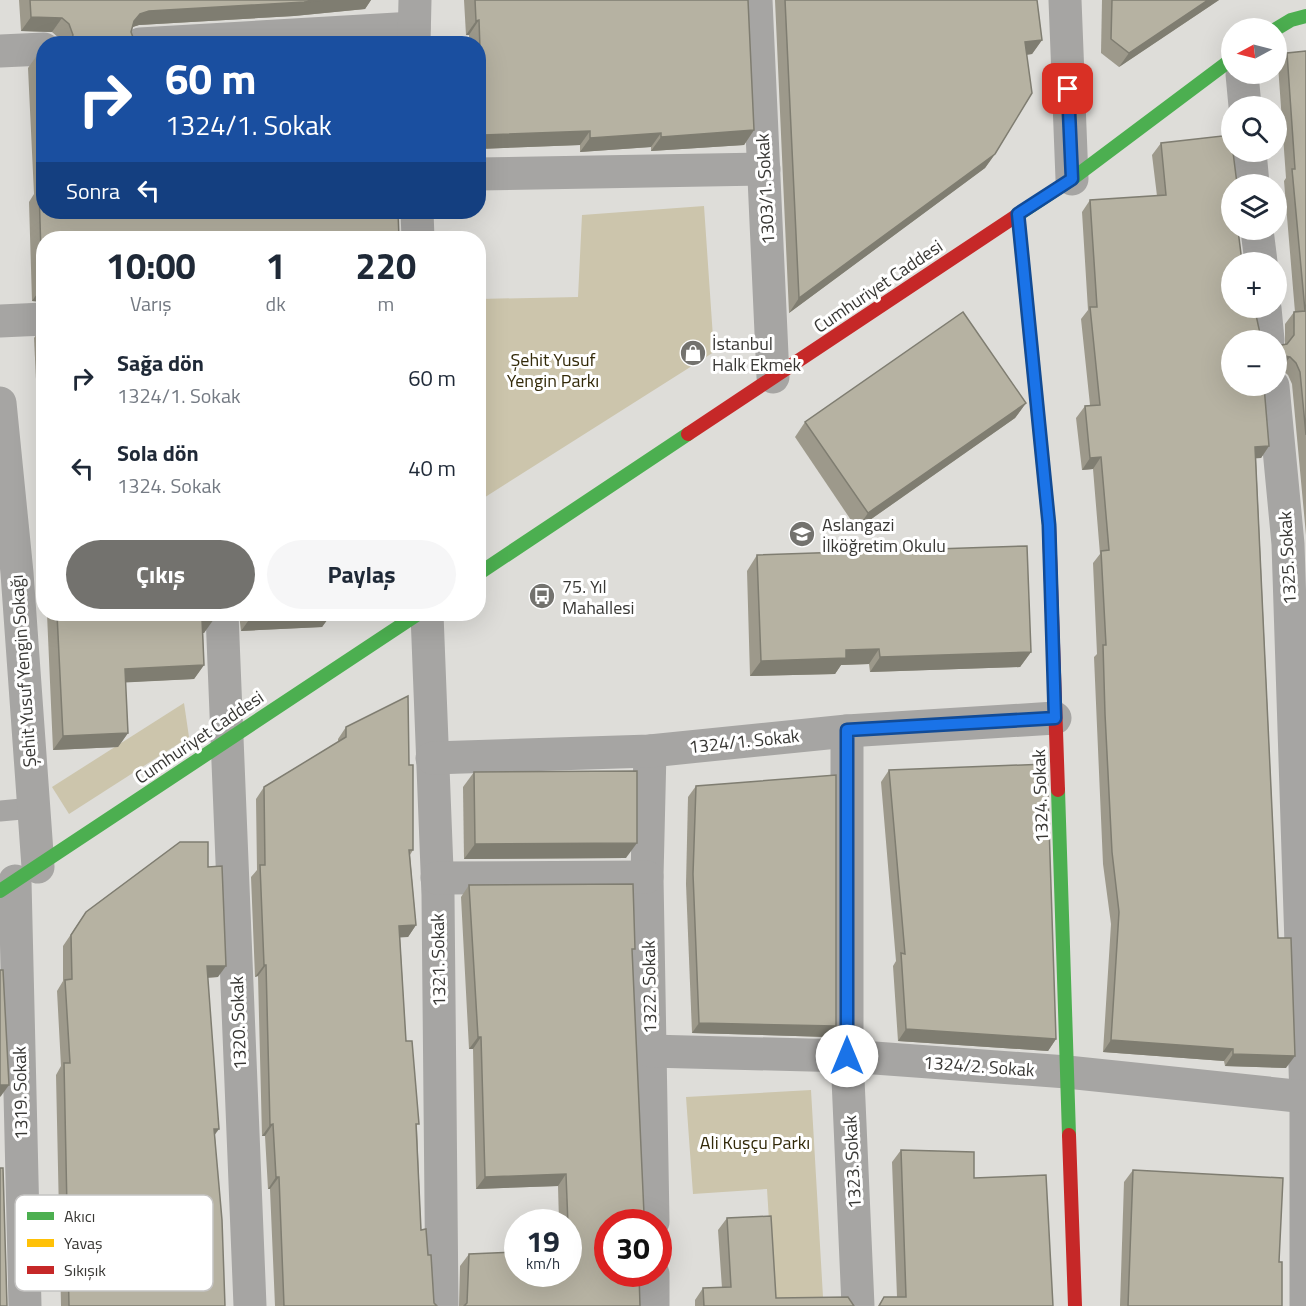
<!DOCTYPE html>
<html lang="tr">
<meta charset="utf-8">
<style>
body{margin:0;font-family:"Titillium Web",sans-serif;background:#f6f6f7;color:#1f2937;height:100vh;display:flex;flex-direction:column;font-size:22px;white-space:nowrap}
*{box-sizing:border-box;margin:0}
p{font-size:20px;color:#747a83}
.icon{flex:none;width:33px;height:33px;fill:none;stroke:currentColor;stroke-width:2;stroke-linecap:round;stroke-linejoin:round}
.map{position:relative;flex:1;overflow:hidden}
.panel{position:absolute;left:36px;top:231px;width:450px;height:390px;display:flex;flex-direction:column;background:#fff;border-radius:24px;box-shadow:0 6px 24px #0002}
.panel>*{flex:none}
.top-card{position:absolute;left:36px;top:36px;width:450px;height:183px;border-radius:24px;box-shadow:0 6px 24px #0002;background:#1a4fa0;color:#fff;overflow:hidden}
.needle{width:39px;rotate:263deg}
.controls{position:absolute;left:1221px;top:18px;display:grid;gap:12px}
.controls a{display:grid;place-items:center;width:66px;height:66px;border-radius:50%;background:#fff;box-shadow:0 6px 24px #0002;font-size:30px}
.speed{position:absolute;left:504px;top:1209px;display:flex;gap:12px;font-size:30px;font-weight:700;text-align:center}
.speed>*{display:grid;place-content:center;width:78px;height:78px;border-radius:50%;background:#fff;box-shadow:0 6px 24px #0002;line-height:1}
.speed small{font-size:15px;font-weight:400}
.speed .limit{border:9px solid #d22;background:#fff;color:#111}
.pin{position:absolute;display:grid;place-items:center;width:51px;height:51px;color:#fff;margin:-26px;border-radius:12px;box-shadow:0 3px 9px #0006}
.me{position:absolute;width:66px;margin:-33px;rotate:0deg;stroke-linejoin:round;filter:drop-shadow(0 0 4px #0008)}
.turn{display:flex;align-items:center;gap:21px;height:126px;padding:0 30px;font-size:27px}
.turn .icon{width:78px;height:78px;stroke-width:2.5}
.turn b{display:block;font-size:42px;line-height:51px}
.then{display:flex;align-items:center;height:57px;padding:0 30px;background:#0003;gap:12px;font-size:22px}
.eta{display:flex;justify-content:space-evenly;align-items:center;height:102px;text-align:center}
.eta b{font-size:36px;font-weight:700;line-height:42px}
.button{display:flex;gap:12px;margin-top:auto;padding:12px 30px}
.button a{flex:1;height:69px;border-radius:36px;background:#73726e;color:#fff;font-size:24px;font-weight:700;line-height:69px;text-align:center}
.button a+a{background:#f6f6f7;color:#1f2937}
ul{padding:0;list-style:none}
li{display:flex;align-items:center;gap:18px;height:90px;padding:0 30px}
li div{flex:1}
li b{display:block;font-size:22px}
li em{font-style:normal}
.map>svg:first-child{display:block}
</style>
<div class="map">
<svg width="1306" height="1306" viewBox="0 0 1306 1306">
<rect width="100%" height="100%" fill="#deddd9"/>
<g fill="#ccc5ac">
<path d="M 704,206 L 714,352 L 479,501 L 479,299 L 578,297 L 582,215 Z"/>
<path d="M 184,703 L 189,737 L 69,814 L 52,787 Z"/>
<path d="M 811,1090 L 823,1297 L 774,1300 L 767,1189 L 693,1194 L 686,1097 Z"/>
</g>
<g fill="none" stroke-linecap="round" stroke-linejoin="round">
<path stroke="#a6a5a3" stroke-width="21" d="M 0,811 L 33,808"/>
<g stroke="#a6a5a3" stroke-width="33">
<path d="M 756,0 L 773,377"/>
<path d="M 1065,0 L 1072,179"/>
<path d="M 140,44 L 414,28"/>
<path d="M 414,44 L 415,0"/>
<path d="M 0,51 L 44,49"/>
<path d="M 1242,74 L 1245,106"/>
<path d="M 1250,152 L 1253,184"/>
<path d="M 478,174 L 764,169"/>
<path d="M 417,212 L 418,238"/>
<path d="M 1257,230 L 1261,262"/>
<path d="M 1265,308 L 1268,340"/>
<path d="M 0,321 L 44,319"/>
<path d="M 1273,386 L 1288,544 L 1306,1098 L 1306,1306"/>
<path d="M 0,403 L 17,573 L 38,867"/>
<path d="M 222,614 L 250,1306"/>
<path d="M 427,614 L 438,895 L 442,1306"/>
<path d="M 847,731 L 847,1056 L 858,1306"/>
<path d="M 650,751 L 647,877 L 653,1222"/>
<path d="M 432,758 L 650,751 L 847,731 L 1055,718"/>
<path d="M 437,878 L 647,877"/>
<path d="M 15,881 L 25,1306"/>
<path d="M 650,1051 L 847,1056 L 1067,1072 L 1306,1097"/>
<path d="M 653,1306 L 653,1274"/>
</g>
<g stroke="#4caf50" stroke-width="14">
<path d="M 1276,29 L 1291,20 L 1306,16"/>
<path d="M 1016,216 L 1072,179 L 1232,59"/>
<path d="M 478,574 L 688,434"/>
<path d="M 1058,790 L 1069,1135"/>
<path d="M 0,891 L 418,614"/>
</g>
<path stroke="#ffc107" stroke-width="14" d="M 1018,214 L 1049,525"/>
<g stroke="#c62828" stroke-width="14">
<path d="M 688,434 L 1016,216"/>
<path d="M 1049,525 L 1058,790"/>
<path d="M 1069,1135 L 1075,1306"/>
</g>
</g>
<g fill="#9d998b">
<path d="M 19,0 L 371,0 L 365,9 L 294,16 L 139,25 L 132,27 L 131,32 L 134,40 L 138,44 L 61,44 L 59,38 L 52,32 L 21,31 Z"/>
<path d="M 464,0 L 748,0 L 754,130 L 744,145 L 651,151 L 651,147 L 580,152 L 580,145 L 478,149 L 478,44 L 469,44 L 469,35 L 466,35 Z"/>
<path d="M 775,0 L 1037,0 L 1042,40 L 1032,54 L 1026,55 L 995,154 L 985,168 L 789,313 Z"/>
<path d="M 1102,0 L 1219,0 L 1119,67 L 1101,53 Z"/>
<path d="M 1306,51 L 1306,535 L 1292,384 L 1288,375 L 1281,369 L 1276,368 L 1276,346 L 1285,344 L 1285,324 L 1294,312 L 1295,312 L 1284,181 L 1286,178 L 1278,65 L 1287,53 Z"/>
<path d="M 38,54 L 44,54 L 44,302 L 32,301 L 29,202 L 34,194 L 28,68 Z"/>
<path d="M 1161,143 L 1269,446 L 1261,458 L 1256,458 L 1278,938 L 1286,1068 L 1225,1066 L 1224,1061 L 1103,1052 L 1111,924 L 1103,864 L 1094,657 L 1097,654 L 1093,563 L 1100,554 L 1093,469 L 1082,470 L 1076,418 L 1085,406 L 1090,405 L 1081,319 L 1088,310 L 1082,212 L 1090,200 L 1157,196 L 1152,155 Z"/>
<path d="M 44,324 L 44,544 L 34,338 Z"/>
<path d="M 1026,403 L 1015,418 L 857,529 L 795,437 L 805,422 Z"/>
<path d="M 757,555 L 1031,652 L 1020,667 L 870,672 L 869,664 L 841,665 L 835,674 L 750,676 L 747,571 Z"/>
<path d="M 47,614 L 214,614 L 204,633 L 203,633 L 204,665 L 194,679 L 125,682 L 128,733 L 118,747 L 53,750 Z"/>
<path d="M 239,614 L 385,614 L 330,616 L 322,627 L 241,631 Z"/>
<path d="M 346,727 L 409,765 L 413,850 L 410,855 L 416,925 L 408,937 L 400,937 L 406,1041 L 417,1127 L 421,1230 L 428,1255 L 434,1303 L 437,1306 L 275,1306 L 270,1189 L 268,1189 L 265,1136 L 262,1136 L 258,976 L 255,977 L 251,877 L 257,870 L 256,799 L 264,787 L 338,742 L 338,739 Z"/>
<path d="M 889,770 L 1056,1039 L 1048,1051 L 898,1041 L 893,966 L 896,961 L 881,782 Z"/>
<path d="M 474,772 L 626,858 L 464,859 L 463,787 Z"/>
<path d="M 696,786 L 828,1037 L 692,1033 L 686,884 L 688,797 Z"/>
<path d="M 208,867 L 218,977 L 207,978 L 215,1136 L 225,1306 L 61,1306 L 56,1075 L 61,1066 L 57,991 L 63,981 L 63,946 L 86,912 Z"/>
<path d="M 469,885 L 632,953 L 644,1214 L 638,1222 L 640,1306 L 459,1306 L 460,1266 L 469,1254 L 568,1274 L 568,1222 L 559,1222 L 558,1186 L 476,1189 L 473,1049 L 469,1049 L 461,897 Z"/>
<path d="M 901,1150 L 974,1178 L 1053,1306 L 878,1306 L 884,1297 L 897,1297 L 892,1162 Z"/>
<path d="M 1133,1170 L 1279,1262 L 1282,1306 L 1120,1306 L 1124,1182 Z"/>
<path d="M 727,1218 L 776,1298 L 854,1306 L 695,1306 L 695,1300 L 703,1288 L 722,1288 L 718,1230 Z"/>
</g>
<g fill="#7f7d71">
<path d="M 323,0 L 371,0 L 365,9 L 294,16 L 139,25 L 130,28 L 134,21 L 140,14 L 149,11 Z"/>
<path d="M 1208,0 L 1219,0 L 1119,67 L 1129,53 Z"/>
<path d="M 31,17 L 62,18 L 52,32 L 21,31 Z"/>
<path d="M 479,20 L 469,35 L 466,35 L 476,21 Z"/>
<path d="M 1042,40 L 1032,54 L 1014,56 L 1025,42 Z"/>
<path d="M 754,130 L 744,145 L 651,151 L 661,137 Z"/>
<path d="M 590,131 L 580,145 L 478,149 L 478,141 L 483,135 Z"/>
<path d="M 661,133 L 651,147 L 580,152 L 590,138 Z"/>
<path d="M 995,154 L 985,168 L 789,313 L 799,298 Z"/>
<path d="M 42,287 L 44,287 L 44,302 L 32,301 Z"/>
<path d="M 1280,355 L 1290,357 L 1281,369 L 1276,368 L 1276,357 Z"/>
<path d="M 1026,403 L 1015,418 L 857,529 L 868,513 Z"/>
<path d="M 1269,446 L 1261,458 L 1247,459 L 1255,447 Z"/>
<path d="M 1101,457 L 1093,469 L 1082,470 L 1090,458 Z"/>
<path d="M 311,614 L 385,614 L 330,616 L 322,627 L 241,631 L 251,617 Z"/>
<path d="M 202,619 L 214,619 L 204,633 L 192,633 Z"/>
<path d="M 879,649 L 869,664 L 841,665 L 835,674 L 750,676 L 761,661 L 846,650 Z"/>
<path d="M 1031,652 L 1020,667 L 870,672 L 880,657 Z"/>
<path d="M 204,665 L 194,679 L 115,683 L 125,669 Z"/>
<path d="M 128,733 L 118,747 L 53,750 L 63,736 Z"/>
<path d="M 637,843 L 626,858 L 464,859 L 475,844 Z"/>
<path d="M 416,925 L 408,937 L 391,938 L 399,926 Z"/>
<path d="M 264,965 L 266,965 L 258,976 L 255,977 Z"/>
<path d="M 207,966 L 226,966 L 218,977 L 199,978 Z"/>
<path d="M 699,1023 L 836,1026 L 828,1037 L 692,1033 Z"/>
<path d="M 906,1029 L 1056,1039 L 1048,1051 L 898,1041 Z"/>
<path d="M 478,1037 L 481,1037 L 473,1049 L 469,1049 Z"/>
<path d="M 1111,1040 L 1233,1049 L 1224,1061 L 1103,1052 Z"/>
<path d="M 1233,1054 L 1295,1056 L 1286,1068 L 1225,1066 Z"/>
<path d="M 0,1085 L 9,1085 L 1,1096 L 0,1097 Z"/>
<path d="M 273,1124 L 265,1136 L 262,1136 L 270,1125 Z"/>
<path d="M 214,1129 L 219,1129 L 211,1140 Z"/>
<path d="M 566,1174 L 558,1186 L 476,1189 L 485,1177 Z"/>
<path d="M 276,1177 L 279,1177 L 270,1189 L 268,1189 Z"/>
<path d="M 637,1214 L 644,1214 L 638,1222 Z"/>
</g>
<g fill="#b6b2a2" stroke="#7f7d71" stroke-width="1.5">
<path d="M 30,0 L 323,0 L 304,2 L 149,11 L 140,14 L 134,21 L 131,32 L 134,40 L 138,44 L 70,44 L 73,35 L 69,24 L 62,18 L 31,17 Z"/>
<path d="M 475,0 L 748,0 L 754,130 L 661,137 L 661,133 L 590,138 L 590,131 L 483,135 L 479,20 L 476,21 Z"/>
<path d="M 785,0 L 1037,0 L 1042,40 L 1025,42 L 1032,93 L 995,154 L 799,298 Z"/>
<path d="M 1112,0 L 1208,0 L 1129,53 L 1111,39 Z"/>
<path d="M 1306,51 L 1306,435 L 1300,372 L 1296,363 L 1290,357 L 1280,355 L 1276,357 L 1276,346 L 1287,344 L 1294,335 L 1294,312 L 1305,311 L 1292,169 L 1295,169 L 1287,53 Z"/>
<path d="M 38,54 L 44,54 L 44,165 Z"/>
<path d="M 1231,135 L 1232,152 L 1233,152 L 1237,184 L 1232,184 L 1232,230 L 1238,230 L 1242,262 L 1232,262 L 1232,308 L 1247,308 L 1249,316 L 1256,315 L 1261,338 L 1263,340 L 1232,340 L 1232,386 L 1264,386 L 1269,446 L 1255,447 L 1278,938 L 1291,938 L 1295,1056 L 1233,1054 L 1233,1049 L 1111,1040 L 1119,912 L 1112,852 L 1105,714 L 1103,645 L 1106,645 L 1101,551 L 1109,550 L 1101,457 L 1090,458 L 1085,406 L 1100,405 L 1090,307 L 1097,307 L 1090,200 L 1166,195 L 1161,143 Z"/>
<path d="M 44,187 L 44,212 L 398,212 L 399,238 L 44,238 L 44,287 L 42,287 L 39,188 Z"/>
<path d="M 963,312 L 1026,403 L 868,513 L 805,422 Z"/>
<path d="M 1027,546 L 1031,652 L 880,657 L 879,649 L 846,650 L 846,658 L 761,661 L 757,555 Z"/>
<path d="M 57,614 L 214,614 L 214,619 L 202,619 L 204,665 L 125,669 L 128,733 L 63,736 Z"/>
<path d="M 251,614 L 311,614 L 251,617 Z"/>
<path d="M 408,696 L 409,765 L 413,765 L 413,850 L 409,850 L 416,925 L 399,926 L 406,1041 L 412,1041 L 419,1124 L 416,1124 L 421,1230 L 426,1229 L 428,1255 L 431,1255 L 434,1303 L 437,1306 L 284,1306 L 279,1177 L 276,1177 L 273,1124 L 270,1125 L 266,965 L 264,965 L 260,865 L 265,865 L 264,787 L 346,737 L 346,727 Z"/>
<path d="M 1047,764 L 1056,1039 L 906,1029 L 901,953 L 905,954 L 889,770 Z"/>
<path d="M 637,771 L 637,843 L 475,844 L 474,772 Z"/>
<path d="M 836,775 L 836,1026 L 699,1023 L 693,874 L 696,786 Z"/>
<path d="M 180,842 L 208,842 L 208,867 L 222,866 L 226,966 L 207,966 L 219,1129 L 214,1129 L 222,1220 L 225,1306 L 69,1306 L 64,1063 L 70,1063 L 65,980 L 72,979 L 71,935 L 86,912 Z"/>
<path d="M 633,884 L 635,949 L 632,949 L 644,1214 L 637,1214 L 638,1222 L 608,1222 L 608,1274 L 639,1274 L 640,1306 L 464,1306 L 467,1303 L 469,1254 L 518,1252 L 518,1274 L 568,1274 L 569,1251 L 566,1174 L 485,1177 L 481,1037 L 478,1037 L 469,885 Z"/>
<path d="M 0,970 L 3,970 L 9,1085 L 0,1085 Z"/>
<path d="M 901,1150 L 974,1152 L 974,1178 L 1046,1175 L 1053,1306 L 879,1306 L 884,1297 L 906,1297 Z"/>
<path d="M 0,1168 L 3,1168 L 7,1306 L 0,1306 Z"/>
<path d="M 1133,1170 L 1283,1178 L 1279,1262 L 1282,1262 L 1282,1306 L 1128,1306 Z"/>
<path d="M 771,1216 L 776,1298 L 848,1297 L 854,1306 L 704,1306 L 703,1288 L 731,1287 L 727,1218 Z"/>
</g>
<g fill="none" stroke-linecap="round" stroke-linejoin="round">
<g stroke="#114b97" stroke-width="15">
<path id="route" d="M 847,1056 L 847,730 L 1055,718 L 1049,525 L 1018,214 L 1072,179 L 1068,89"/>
</g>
<use href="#route" stroke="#1a73e8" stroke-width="10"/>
</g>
<defs>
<g id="shop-disc" transform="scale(1.35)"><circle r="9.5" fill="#73726e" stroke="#fff"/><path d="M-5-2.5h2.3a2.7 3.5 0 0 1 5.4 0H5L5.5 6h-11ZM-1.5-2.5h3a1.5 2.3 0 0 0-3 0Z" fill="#fff"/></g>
<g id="school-disc" transform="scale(1.35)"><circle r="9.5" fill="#73726e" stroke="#fff"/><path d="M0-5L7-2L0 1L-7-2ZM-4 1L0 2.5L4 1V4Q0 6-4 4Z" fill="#fff"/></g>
<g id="bus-disc" transform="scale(1.35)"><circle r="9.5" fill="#73726e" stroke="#fff"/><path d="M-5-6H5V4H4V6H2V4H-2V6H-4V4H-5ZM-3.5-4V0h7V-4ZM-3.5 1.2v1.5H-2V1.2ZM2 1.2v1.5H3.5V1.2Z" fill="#fff"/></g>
</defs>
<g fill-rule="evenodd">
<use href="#shop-disc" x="693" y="353"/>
<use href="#school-disc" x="802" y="534"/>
<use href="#bus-disc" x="542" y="596"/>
</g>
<g text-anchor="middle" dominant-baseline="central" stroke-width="6" stroke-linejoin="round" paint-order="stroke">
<g font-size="18" fill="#393835" stroke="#fff">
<text transform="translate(765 189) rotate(-93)">1303/1. Sokak</text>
<text transform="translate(878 286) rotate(-34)">Cumhuriyet Caddesi</text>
<text transform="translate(1287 558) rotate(-93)">1325. Sokak</text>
<text transform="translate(23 671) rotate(-94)">Şehit Yusuf Yengin Sokağı</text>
<text transform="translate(199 737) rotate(-34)">Cumhuriyet Caddesi</text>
<text transform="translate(744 741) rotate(-6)">1324/1. Sokak</text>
<text transform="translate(1040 796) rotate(-92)">1324. Sokak</text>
<text transform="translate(438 960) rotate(-91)">1321. Sokak</text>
<text transform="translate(649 987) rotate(-91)">1322. Sokak</text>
<text transform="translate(238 1023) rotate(-92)">1320. Sokak</text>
<text transform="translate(979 1066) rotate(4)">1324/2. Sokak</text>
<text transform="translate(20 1093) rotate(-91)">1319. Sokak</text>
<text transform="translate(852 1162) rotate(-93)">1323. Sokak</text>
</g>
<g font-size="18" fill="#393835" stroke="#fff" text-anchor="start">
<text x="712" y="343">İstanbul<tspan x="712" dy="21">Halk Ekmek</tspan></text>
<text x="822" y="524">Aslangazi<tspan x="822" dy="21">İlköğretim Okulu</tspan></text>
<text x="562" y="586">75. Yıl<tspan x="562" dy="21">Mahallesi</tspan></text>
</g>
<g font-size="18" fill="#332a09" stroke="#fff">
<text x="553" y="359">Şehit Yusuf<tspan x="553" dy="21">Yengin Parkı</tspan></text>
<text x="755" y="1142">Ali Kuşçu Parkı</text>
</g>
</g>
<rect x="15" y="1195" width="198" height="96" rx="9" fill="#fff" stroke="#c4c3c2" stroke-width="1.5"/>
<rect x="27" y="1212" width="27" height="8" fill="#4caf50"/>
<rect x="27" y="1239" width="27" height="8" fill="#ffc107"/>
<rect x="27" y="1266" width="27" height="8" fill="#c62828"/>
<g font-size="16" fill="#393835">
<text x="64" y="1222">Akıcı</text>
<text x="64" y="1249">Yavaş</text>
<text x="64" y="1276">Sıkışık</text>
</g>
</svg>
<div class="controls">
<a><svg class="needle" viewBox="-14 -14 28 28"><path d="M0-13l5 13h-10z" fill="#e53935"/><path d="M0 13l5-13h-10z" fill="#747a83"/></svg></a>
<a><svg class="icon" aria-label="search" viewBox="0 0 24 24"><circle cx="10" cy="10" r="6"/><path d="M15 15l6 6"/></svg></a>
<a><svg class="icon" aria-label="layers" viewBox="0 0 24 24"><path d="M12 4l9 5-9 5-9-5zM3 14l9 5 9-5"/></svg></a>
<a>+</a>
<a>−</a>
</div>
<div class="speed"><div>19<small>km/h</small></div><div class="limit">30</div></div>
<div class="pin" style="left:1068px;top:89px;background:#d93025"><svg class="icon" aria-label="arrive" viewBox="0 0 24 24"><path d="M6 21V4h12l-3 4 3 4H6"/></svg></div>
<svg class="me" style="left:847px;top:1056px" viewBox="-20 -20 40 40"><circle r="19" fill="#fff"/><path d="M0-13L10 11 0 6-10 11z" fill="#1a73e8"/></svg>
<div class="top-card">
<div class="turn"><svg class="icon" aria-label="right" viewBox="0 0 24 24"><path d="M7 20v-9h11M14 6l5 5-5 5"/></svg><div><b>60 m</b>1324/1. Sokak</div></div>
<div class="then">Sonra<svg class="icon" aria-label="left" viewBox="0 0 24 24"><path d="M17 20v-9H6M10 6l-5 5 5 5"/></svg></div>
</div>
<section class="panel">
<div class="eta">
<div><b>10:00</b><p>Varış</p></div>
<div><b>1</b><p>dk</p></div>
<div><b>220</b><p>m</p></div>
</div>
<ul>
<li><svg class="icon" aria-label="right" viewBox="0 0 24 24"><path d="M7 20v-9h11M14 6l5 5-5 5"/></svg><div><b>Sağa dön</b><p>1324/1. Sokak</p></div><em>60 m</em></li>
<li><svg class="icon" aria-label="left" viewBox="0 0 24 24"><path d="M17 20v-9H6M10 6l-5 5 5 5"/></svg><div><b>Sola dön</b><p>1324. Sokak</p></div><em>40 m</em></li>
</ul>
<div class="button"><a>Çıkış</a><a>Paylaş</a></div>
</section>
</div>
